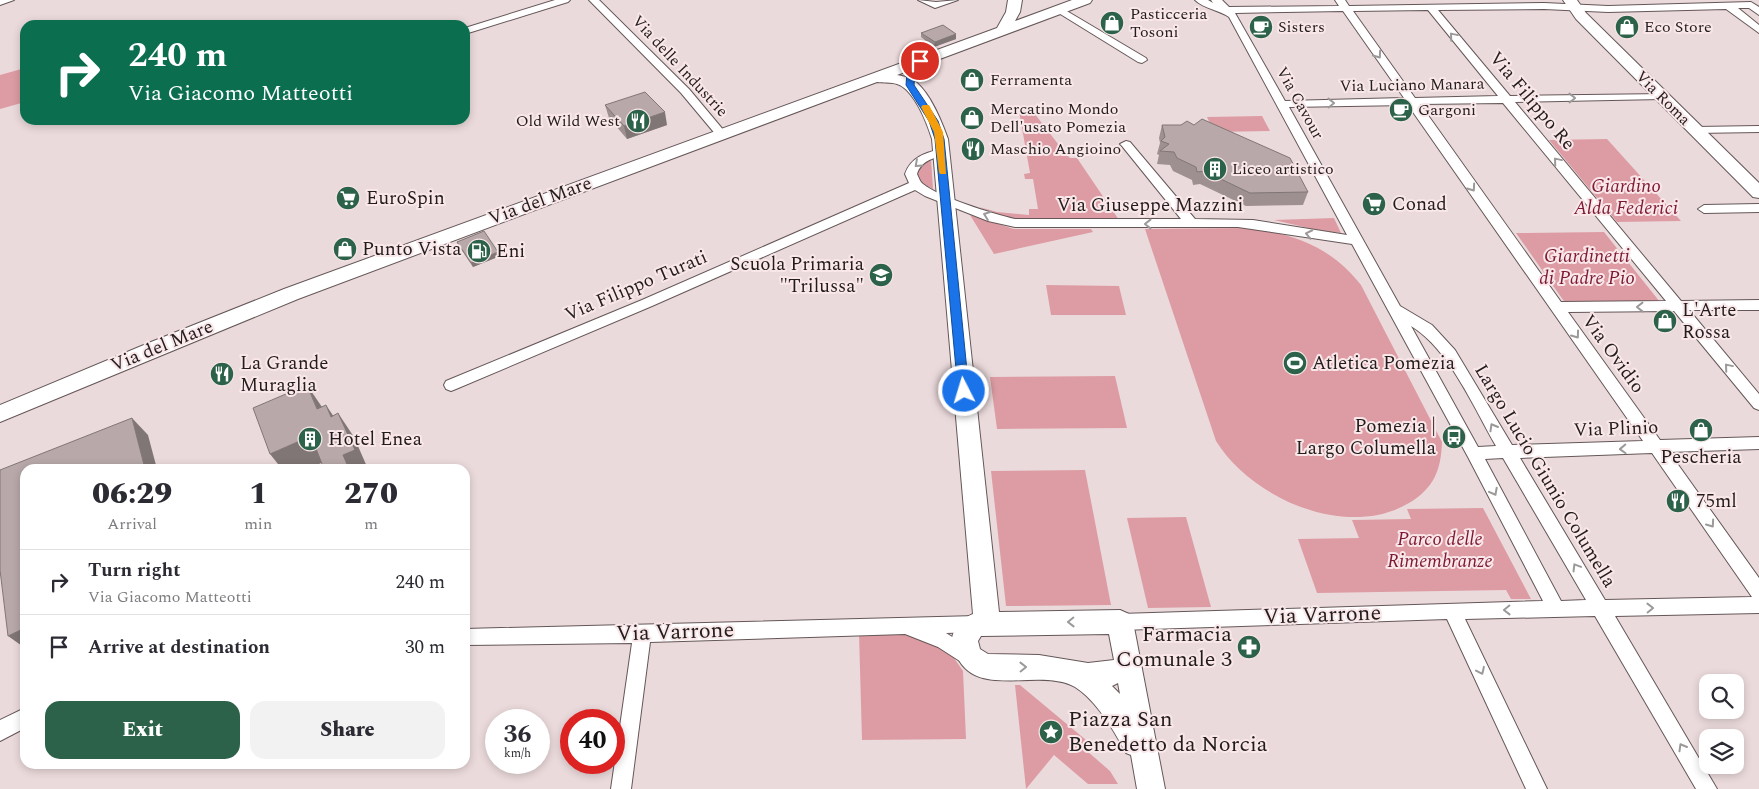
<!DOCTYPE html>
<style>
body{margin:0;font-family:Spectral,serif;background:#f2f2f3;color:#2b2b33;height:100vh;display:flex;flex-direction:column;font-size:19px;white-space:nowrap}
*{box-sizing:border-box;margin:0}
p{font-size:16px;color:#7c7c81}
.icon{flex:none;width:28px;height:28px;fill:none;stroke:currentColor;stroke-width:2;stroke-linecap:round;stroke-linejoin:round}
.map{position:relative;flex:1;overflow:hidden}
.details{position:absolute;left:20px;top:464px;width:450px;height:305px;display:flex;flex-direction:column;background:#fff;border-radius:15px;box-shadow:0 2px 8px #0003}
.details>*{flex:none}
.top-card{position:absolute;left:20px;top:20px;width:450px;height:105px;border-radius:15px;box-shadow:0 2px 8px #0003;background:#0b6e4f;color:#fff;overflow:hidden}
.fabs{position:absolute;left:1699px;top:674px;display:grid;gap:10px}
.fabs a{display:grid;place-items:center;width:45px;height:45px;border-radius:10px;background:#fff;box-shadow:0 2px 8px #0003;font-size:25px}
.speed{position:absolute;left:485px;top:709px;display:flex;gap:10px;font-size:25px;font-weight:700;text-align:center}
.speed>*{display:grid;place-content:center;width:65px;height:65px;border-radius:50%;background:#fff;box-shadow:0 2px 8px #0003;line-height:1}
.speed small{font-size:12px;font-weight:400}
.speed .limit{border:8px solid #d22;background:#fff;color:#111}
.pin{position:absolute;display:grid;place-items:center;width:42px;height:42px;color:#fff;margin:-21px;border:2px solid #fff;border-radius:50%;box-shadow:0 1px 5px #0007}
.me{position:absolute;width:55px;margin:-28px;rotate:355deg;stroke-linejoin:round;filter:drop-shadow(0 0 4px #0008)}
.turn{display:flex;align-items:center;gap:18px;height:105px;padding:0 25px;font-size:22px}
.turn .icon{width:65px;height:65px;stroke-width:2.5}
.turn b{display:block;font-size:35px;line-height:42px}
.eta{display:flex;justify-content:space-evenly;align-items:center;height:85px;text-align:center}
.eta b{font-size:30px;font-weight:800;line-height:35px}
.primary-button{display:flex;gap:10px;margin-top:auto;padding:10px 25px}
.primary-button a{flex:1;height:58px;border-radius:15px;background:#2c6249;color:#fff;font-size:20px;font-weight:800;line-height:58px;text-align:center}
.primary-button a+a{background:#f2f2f3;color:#2b2b33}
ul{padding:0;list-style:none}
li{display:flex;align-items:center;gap:15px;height:65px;padding:0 25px;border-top:1px solid #e1e1e2}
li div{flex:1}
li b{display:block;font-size:19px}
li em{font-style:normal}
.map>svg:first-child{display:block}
</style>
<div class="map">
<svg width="1759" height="789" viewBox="0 0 1759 789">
<rect width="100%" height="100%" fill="#ebdadc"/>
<g fill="#dd9ca3">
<path d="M 25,68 L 25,102 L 0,109 L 0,75 Z"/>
<path d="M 1031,109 L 1065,153 L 1070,158 L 1077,158 L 1119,220 L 1028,221 L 1005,218 L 979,207 L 997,212 L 1029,215 L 1029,209 L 1038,209 L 1033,179 L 1025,179 L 1024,174 L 1030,173 L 1019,111 Z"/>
<path d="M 1262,116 L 1270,131 L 1214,132 L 1207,117 Z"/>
<path d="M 1607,139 L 1681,221 L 1617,222 L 1549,140 Z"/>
<path d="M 931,159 L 933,189 L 922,183 L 917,177 L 919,169 Z"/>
<path d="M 970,215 L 1014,229 L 1091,229 L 1093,232 L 994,254 Z"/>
<path d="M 1334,218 L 1341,233 L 1321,231 L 1274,220 Z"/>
<path d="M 1250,228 C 1296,235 1331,247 1361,285 L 1442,442 C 1441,470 1434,488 1409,503 C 1347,540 1252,499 1216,441 L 1145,229 Z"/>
<path d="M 1604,232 L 1660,302 L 1566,304 L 1516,233 Z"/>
<path d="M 1046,285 L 1119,286 L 1126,315 L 1051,315 Z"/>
<path d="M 1115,376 L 1127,428 L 997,429 L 990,377 Z"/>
<path d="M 1085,470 L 1111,605 L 1006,606 L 991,471 Z"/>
<path d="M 1483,508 L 1531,599 L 1511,599 L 1506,590 L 1317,593 L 1298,539 L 1359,538 L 1352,520 L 1411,519 L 1407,509 Z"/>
<path d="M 1186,517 L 1211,607 L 1148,608 L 1127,518 Z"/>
<path d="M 859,633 L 911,633 L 949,651 L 963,671 L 966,739 L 862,740 Z"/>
<path d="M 1015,685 L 1020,685 L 1092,745 L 1087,751 L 1110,771 L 1118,784 L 1088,784 L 1054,755 L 1026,789 Z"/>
</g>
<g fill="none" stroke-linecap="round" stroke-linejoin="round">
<g stroke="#655758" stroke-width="2">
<g id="street">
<path d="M 0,0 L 14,0 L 0,5 Z"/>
<path d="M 555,0 L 570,0 L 568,2 L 465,34 L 465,28 Z"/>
<path d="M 589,0 L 599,0 L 689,89 L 725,132 L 727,134 L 725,136 L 717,136 L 681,93 Z"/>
<path d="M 918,0 L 936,2 L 958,0 L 935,8 Z"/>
<path d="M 1195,0 L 1208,0 L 1213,3 L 1211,0 L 1222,0 L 1229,7 L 1339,6 L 1335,0 L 1345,0 L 1349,6 L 1544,3 L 1608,6 L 1751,2 L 1759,7 L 1759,15 L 1749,8 L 1738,8 L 1759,25 L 1759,33 L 1726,9 L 1608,12 L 1544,9 L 1438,10 L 1510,96 L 1666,94 L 1667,96 L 1666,98 L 1662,99 L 1515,102 L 1681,301 L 1759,300 L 1759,310 L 1689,310 L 1759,394 L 1759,410 L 1754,408 L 1674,311 L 1568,312 L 1660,440 L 1759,437 L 1759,449 L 1669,452 L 1759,578 L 1759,613 L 1615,616 L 1717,789 L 1696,789 L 1595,616 L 1465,619 L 1547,789 L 1526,789 L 1447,619 L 1120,630 L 1114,628 L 1111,622 L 1114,616 L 1120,614 L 1543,601 L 1468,457 L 1352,244 L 1238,227 L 1015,227 L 988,221 L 925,196 L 915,190 L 652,306 L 456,389 L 451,391 L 446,389 L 444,385 L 446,381 L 642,300 L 909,183 L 905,174 C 911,157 925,153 941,149 L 947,153 L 945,155 C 933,158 921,161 917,174 C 919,178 920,182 923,184 C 939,197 993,214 1015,219 L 1181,219 L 1122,146 L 1120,144 L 1126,141 L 1130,142 L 1195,219 L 1253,220 L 1347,235 L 1229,17 C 1220,10 1204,9 1195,0 ZM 1428,10 L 1498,96 L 1415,98 L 1353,11 ZM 1343,11 L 1404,98 L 1285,101 L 1235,13 ZM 1503,103 L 1666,301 L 1561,302 L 1420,104 ZM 1408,105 L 1643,441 L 1512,445 L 1455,350 L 1432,325 L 1400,306 L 1289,107 ZM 1411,326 C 1449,349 1474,408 1496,446 L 1478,447 ZM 1652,453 L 1752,597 L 1605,600 L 1520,458 ZM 1503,458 L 1586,600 L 1561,601 L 1485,459 Z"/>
<path d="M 1060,7 L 1146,58 L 1147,60 L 1142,63 L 1138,62 L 1057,12 L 1057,8 Z"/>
<path d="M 1759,126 L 1759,132 L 1696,133 L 1690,130 L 1696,127 Z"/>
<path d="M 1759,204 L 1759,212 L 1704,213 L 1698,209 L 1704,205 Z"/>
<path d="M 977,616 L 983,618 L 986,624 L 983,630 L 977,632 L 946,633 L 976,652 L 978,658 L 976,664 L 969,667 L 938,647 L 905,634 L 650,642 L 631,789 L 611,789 L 632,643 L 465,645 L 465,629 Z"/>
<path d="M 25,708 L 25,728 L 0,741 L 0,720 Z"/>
</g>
</g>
<g stroke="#655758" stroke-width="2">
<g id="secondary">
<path d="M 1008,0 L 1022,0 L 1020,12 L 1015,21 L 1072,0 L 1092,0 L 1090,3 L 897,75 C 902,76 908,77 913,80 C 929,90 942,122 948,139 L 999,612 L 1120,610 L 1129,614 L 1133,622 L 1165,789 L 1137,789 L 1131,755 L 1126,753 C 1115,732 1096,700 1075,687 C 1040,667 976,700 957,656 C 954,650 950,642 953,634 C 957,624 963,618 973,614 L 932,139 C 927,123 914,89 897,84 C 891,82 883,83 877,82 L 298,299 L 0,422 L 0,405 L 151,342 L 284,289 L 997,28 L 1006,12 ZM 1109,634 L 1114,660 L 1088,663 L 1039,655 L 988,654 L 980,649 L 978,641 L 981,636 ZM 1118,683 L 1120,694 L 1112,686 Z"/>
<path d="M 1563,0 L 1577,0 L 1586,13 L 1759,183 L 1759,198 L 1753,197 L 1576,19 Z"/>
</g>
</g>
<use href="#street" fill="#fff" fill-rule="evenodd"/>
<use href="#secondary" fill="#fff" fill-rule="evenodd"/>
</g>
<g fill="#9e9091">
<path d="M 921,33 L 956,39 L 934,47 L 921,37 Z"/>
<path d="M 605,105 L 667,125 L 627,139 L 609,118 Z"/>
<path d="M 1162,125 L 1308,192 L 1303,205 L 1246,206 L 1200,184 L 1193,185 L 1192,180 L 1173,171 L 1170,165 L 1157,164 L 1159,155 L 1157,154 L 1160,143 L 1159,138 Z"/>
<path d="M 457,242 L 500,256 L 473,267 L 459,246 Z"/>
</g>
<g fill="#817676">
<path d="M 956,34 L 956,39 L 934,47 L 935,42 Z"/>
<path d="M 665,112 L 667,125 L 627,139 L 624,126 Z"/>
<path d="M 498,252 L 500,256 L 473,267 L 471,263 Z"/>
<path d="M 307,385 L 324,410 L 317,409 Z"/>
<path d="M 326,405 L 342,429 L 331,417 Z"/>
<path d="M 338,413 L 354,437 L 368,469 L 337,469 L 343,455 Z"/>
<path d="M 132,418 L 148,435 L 157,469 L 145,469 Z"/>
<path d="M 311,436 L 328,460 L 308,469 L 282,469 L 270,454 Z"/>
<path d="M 25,628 L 25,648 L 8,636 Z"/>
</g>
<g fill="#b8a8a9" stroke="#817676">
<path d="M 943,25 L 956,34 L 935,42 L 921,33 Z"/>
<path d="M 645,92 L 665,112 L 624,126 L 605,105 Z"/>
<path d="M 1202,119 L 1290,158 L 1308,192 L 1250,193 L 1204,171 L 1197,172 L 1196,167 L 1177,158 L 1174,152 L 1160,151 L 1169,144 L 1161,141 L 1165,137 L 1162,125 L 1181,125 L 1187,121 L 1194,125 Z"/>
<path d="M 484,231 L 498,252 L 471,263 L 457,242 Z"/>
<path d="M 307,385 L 317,409 L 326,405 L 331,417 L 338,413 L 355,450 L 343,455 L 347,464 L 337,469 L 324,469 L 311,436 L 270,454 L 253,408 Z"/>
<path d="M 132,418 L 145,469 L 25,469 L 25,628 L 8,636 L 0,570 L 0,470 Z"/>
</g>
<defs><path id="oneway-chevron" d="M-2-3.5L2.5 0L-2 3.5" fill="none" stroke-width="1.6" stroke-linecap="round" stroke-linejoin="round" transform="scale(1.25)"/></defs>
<g stroke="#9c9999">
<use href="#oneway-chevron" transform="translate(1453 36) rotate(-130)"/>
<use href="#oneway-chevron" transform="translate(1378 55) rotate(55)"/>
<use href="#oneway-chevron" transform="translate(1572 98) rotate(-1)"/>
<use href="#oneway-chevron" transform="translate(1331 103) rotate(-1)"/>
<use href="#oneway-chevron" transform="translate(1557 161) rotate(-130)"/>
<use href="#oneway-chevron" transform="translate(918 164) rotate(138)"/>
<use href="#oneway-chevron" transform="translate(1472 188) rotate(55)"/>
<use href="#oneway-chevron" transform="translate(987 215) rotate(-160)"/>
<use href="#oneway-chevron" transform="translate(1148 224) rotate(180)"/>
<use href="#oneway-chevron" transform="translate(1309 234) rotate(-168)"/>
<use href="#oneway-chevron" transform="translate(1640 307) rotate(180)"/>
<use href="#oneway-chevron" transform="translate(1576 335) rotate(54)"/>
<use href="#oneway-chevron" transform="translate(1728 367) rotate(-130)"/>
<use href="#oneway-chevron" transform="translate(1493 427) rotate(-120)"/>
<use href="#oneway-chevron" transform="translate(1623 449) rotate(178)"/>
<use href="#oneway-chevron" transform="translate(1494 492) rotate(62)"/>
<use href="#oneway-chevron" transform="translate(1711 524) rotate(55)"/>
<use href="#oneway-chevron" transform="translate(1576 567) rotate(-121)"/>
<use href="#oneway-chevron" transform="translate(1650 608) rotate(-1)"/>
<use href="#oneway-chevron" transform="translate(1507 610) rotate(179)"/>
<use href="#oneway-chevron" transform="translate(1071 622) rotate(179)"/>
<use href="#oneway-chevron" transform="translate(1023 667) rotate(-1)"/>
<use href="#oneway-chevron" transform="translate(1481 671) rotate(65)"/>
<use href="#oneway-chevron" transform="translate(1682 747) rotate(-120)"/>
</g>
<path fill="#1a73e8" stroke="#114b97" d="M 917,60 L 924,61 L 915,74 L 914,85 L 938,121 L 944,139 L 969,391 L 964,395 L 958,391 L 935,139 L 929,121 L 906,85 L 907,74 Z"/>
<path fill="#f59e0b" d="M 923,105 L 929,105 L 943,132 L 946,174 L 940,174 L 939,172 L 934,132 L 921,107 Z"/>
<defs>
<g id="shop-disc" transform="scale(1.25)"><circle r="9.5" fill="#2c6249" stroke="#f9e7e9"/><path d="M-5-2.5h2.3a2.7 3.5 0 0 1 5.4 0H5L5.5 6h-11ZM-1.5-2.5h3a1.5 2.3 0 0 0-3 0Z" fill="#fff"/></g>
<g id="cafe-disc" transform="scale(1.25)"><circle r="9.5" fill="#2c6249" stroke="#f9e7e9"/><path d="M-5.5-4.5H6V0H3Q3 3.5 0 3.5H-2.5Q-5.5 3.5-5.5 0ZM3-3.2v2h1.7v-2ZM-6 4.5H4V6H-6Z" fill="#fff"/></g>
<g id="restaurant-disc" transform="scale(1.25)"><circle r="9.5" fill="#2c6249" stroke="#f9e7e9"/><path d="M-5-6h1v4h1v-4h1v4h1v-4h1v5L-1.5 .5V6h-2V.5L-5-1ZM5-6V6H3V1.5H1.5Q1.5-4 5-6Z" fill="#fff"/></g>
<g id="building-disc" transform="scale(1.25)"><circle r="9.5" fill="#2c6249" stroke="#f9e7e9"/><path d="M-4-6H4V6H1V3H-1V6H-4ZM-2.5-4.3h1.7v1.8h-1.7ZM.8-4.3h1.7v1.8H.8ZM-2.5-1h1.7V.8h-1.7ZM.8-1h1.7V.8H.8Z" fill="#fff"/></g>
<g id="supermarket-disc" transform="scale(1.25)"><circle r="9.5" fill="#2c6249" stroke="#f9e7e9"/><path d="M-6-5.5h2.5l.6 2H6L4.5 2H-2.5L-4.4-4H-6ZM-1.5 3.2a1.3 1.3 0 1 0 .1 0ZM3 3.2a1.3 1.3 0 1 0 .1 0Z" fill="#fff"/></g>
<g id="fuel-disc" transform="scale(1.25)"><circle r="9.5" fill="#2c6249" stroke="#f9e7e9"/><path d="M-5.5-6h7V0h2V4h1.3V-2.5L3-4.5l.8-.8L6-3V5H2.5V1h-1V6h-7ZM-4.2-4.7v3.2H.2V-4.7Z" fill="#fff"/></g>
<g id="school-disc" transform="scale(1.25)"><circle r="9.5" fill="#2c6249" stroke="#f9e7e9"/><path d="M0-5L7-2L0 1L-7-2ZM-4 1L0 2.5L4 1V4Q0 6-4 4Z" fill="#fff"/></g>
<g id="stadium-disc" transform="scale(1.25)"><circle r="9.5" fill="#2c6249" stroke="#f9e7e9"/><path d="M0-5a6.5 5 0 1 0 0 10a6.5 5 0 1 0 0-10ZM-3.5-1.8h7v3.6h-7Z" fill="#fff"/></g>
<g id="bus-disc" transform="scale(1.25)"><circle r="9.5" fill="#2c6249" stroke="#f9e7e9"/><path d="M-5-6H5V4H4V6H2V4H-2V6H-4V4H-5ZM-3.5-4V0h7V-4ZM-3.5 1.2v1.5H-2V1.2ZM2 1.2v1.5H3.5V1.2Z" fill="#fff"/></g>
<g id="pharmacy-disc" transform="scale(1.25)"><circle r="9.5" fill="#2c6249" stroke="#f9e7e9"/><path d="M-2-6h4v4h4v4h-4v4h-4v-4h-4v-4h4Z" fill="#fff"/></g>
<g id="sight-disc" transform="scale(1.25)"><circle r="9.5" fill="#2c6249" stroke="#f9e7e9"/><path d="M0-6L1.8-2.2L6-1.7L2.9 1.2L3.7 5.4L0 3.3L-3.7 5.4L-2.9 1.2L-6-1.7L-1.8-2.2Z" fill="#fff"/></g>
</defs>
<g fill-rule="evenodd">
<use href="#shop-disc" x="1112" y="23"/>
<use href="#cafe-disc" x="1261" y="27"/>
<use href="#shop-disc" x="1627" y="27"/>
<use href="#shop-disc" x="972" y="80"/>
<use href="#cafe-disc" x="1401" y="110"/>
<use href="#shop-disc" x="972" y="118"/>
<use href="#restaurant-disc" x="638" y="121"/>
<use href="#restaurant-disc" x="973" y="149"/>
<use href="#building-disc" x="1215" y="169"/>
<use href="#supermarket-disc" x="348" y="198"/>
<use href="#supermarket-disc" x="1374" y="204"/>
<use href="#shop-disc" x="345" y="249"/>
<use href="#fuel-disc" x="479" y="251"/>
<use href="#school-disc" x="881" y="275"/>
<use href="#shop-disc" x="1665" y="321"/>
<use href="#stadium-disc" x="1295" y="363"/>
<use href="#restaurant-disc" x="222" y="374"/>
<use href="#shop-disc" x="1701" y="430"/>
<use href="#bus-disc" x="1454" y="437"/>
<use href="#building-disc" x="310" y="439"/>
<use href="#restaurant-disc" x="1678" y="501"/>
<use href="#pharmacy-disc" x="1249" y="647"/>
<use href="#sight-disc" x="1051" y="732"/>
</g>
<g text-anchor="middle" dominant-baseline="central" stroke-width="4" stroke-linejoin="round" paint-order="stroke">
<g font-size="16" fill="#221c1c" stroke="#f9e7e9" text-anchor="start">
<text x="1130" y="14">Pasticceria<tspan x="1130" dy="18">Tosoni</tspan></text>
<text x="1278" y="27">Sisters</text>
<text x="1644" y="27">Eco Store</text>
<text x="990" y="80">Ferramenta</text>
<text x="990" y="109">Mercatino Mondo<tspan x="990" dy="18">Dell'usato Pomezia</tspan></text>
<text x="1418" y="110">Gargoni</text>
<text x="620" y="121" text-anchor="end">Old Wild West</text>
<text x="990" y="149">Maschio Angioino</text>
<text x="1232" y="169">Liceo artistico</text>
</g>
<g font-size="16" fill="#221c1c" stroke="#f9e7e9">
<text transform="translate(680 66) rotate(47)">Via delle Industrie</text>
<text transform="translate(1412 85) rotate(-1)">Via Luciano Manara</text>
<text transform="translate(1663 98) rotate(45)">Via Roma</text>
<text transform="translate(1300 103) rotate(61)">Via Cavour</text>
</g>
<g font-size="19" fill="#221c1c" stroke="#f9e7e9">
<text transform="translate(1532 101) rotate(50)">Via Filippo Re</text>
<text transform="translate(540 201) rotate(-20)">Via del Mare</text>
<text x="1150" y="205">Via Giuseppe Mazzini</text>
<text transform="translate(636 286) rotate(-23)">Via Filippo Turati</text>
<text transform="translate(162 346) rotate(-22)">Via del Mare</text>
<text transform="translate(1613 354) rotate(54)">Via Ovidio</text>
<text transform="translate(1616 429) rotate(-2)">Via Plinio</text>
<text transform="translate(1545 476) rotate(59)">Largo Lucio Giunio Columella</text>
</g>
<g font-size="19" font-style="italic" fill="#7d1832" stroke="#f9e7e9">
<text x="1626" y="186">Giardino<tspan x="1626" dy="22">Alda Federici</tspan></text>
<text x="1587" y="256">Giardinetti<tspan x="1587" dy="22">di Padre Pio</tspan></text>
<text x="1440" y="539">Parco delle<tspan x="1440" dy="22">Rimembranze</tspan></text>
</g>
<g font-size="19" fill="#221c1c" stroke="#f9e7e9" text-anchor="start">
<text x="366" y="198">EuroSpin</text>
<text x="1392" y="204">Conad</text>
<text x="362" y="249">Punto Vista</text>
<text x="496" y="251">Eni</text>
<text x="864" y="264" text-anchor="end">Scuola Primaria<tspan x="864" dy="22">"Trilussa"</tspan></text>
<text x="1682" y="310">L'Arte<tspan x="1682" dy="22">Rossa</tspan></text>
<text x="240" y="363">La Grande<tspan x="240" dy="22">Muraglia</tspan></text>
<text x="1312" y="363">Atletica Pomezia</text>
<text x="1436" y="426" text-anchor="end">Pomezia |<tspan x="1436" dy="22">Largo Columella</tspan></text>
<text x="328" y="439">Hotel Enea</text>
<text x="1701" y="457" text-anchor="middle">Pescheria</text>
<text x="1696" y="501">75ml</text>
</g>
<g font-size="22" fill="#221c1c" stroke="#f9e7e9">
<text transform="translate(1322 615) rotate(-2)">Via Varrone</text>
<text transform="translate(675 632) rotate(-2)">Via Varrone</text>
</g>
<g font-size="22" fill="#221c1c" stroke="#f9e7e9" text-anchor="end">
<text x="1232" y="634">Farmacia<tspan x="1232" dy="25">Comunale 3</tspan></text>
<text x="1068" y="719" text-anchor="start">Piazza San<tspan x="1068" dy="25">Benedetto da Norcia</tspan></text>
</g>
</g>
</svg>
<div class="fabs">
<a><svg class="icon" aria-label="search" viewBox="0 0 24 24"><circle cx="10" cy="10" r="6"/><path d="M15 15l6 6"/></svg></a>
<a><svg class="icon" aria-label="layers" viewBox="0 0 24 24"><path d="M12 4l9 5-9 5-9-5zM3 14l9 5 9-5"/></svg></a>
</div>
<div class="speed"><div>36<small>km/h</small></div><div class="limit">40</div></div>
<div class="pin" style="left:920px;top:61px;background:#d93025"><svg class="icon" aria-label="arrive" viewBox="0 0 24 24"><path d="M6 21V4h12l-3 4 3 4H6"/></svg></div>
<svg class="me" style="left:964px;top:391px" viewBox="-20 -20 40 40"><circle r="17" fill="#1a73e8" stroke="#fff" stroke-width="3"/><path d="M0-11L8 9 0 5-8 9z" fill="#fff"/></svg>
<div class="top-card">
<div class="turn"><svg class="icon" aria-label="right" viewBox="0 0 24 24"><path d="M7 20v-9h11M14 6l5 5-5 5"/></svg><div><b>240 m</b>Via Giacomo Matteotti</div></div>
</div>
<section class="details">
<div class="eta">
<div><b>06:29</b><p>Arrival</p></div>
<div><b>1</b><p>min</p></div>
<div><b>270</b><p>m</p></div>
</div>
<ul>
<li><svg class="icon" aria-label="right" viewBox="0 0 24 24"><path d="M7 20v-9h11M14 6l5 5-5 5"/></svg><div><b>Turn right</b><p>Via Giacomo Matteotti</p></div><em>240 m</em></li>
<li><svg class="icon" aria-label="arrive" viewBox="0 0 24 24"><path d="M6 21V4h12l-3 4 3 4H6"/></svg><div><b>Arrive at destination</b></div><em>30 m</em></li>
</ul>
<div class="primary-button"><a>Exit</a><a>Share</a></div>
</section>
</div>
